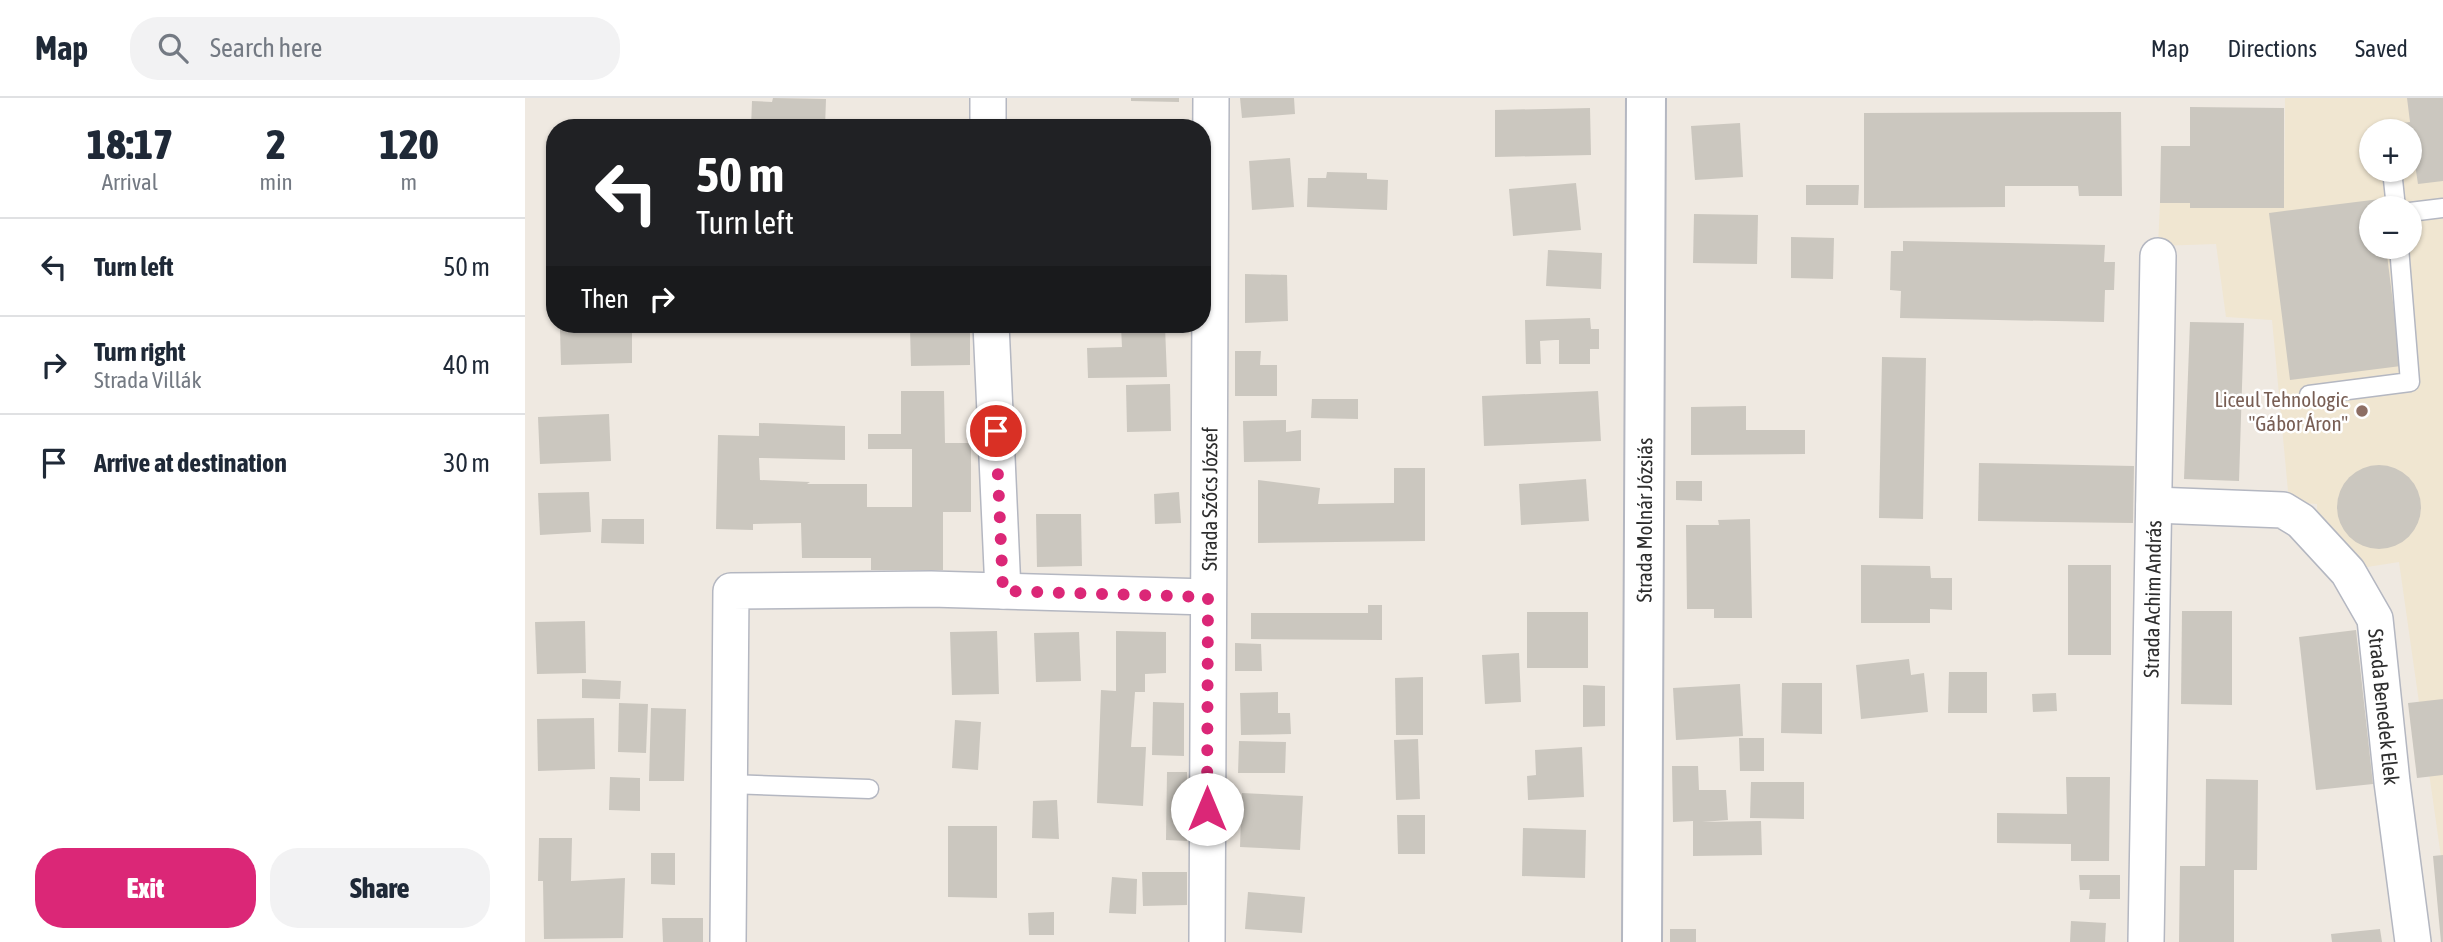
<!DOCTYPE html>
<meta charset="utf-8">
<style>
body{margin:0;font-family:"Asap Condensed",sans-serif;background:#f2f2f3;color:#1f2937;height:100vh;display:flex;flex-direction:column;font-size:26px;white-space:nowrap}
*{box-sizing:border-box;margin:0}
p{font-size:23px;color:#747a83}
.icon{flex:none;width:38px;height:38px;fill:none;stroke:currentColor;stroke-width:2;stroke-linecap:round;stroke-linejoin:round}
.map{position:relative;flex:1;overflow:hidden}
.details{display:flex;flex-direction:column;background:#fff;width:525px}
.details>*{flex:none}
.guide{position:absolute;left:21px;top:21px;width:665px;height:214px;border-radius:28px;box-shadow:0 2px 5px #0004;background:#202124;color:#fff;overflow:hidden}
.fabs{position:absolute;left:1834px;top:21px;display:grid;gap:14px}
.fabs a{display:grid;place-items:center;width:63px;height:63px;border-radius:50%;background:#fff;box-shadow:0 2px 5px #0004;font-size:35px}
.pin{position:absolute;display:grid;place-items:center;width:60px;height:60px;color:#fff;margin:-30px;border:4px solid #fff;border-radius:50%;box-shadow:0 2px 7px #0007}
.me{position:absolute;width:77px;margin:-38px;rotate:0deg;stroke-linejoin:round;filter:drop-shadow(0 0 5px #0008)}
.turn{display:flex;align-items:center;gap:24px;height:147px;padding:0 35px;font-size:32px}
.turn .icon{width:91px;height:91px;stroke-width:2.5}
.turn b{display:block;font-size:49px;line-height:60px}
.then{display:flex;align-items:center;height:66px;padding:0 35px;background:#0003;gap:14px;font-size:26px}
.eta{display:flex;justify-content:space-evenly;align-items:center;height:119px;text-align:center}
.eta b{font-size:42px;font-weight:800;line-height:49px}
.action{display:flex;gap:14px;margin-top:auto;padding:14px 35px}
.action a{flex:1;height:80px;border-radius:28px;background:#db2777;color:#fff;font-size:28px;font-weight:800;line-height:80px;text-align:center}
.action a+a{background:#f2f2f3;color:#1f2937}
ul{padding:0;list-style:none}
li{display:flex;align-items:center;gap:21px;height:98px;padding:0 35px;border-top:2px solid #e0e1e3}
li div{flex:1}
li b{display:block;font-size:26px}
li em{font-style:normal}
header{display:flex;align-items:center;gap:42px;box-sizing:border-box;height:98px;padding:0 35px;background:#fff;border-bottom:2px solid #e0e1e3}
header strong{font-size:33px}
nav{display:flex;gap:38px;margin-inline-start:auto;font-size:24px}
.search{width:490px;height:63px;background:#f2f2f3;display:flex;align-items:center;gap:18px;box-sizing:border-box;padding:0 24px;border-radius:28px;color:#747a83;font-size:26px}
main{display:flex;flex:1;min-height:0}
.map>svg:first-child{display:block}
</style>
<header>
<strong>Map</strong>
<div class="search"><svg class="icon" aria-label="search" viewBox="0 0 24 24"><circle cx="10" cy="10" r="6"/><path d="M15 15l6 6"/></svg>Search here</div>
<nav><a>Map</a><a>Directions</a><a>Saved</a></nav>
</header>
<main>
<section class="details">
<div class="eta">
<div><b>18:17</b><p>Arrival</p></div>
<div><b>2</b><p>min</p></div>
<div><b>120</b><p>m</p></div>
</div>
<ul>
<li><svg class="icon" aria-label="left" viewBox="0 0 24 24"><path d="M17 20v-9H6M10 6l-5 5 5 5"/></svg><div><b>Turn left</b></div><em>50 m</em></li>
<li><svg class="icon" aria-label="right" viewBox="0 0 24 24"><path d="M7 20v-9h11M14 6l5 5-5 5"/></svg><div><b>Turn right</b><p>Strada Villák</p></div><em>40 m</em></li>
<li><svg class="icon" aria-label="arrive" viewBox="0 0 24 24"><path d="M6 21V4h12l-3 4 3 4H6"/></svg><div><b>Arrive at destination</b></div><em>30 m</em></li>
</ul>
<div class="action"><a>Exit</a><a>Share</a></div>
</section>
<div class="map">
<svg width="1918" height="844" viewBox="0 0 1918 844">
<rect width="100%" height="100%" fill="#efe9e1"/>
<path fill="#f0e6d1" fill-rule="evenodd" d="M 1760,0 L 1918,0 L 1918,773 L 1874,464 L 1836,470 L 1792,420 L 1792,406 L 1764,404 L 1747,222 L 1701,219 L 1691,146 L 1633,148 L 1635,105 L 1665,105 L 1666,110 L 1759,110 ZM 1846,33 L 1885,33 L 1885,72 L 1846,72 ZM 1846,110 L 1885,110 L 1885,149 L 1846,149 Z"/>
<g fill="#cbc7bf">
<path d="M 248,0 L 301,1 L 300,30 L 226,30 L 227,3 L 247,4 Z"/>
<path d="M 606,0 L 654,0 L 654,4 L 606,3 Z"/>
<path d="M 715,0 L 769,0 L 770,16 L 717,20 Z"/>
<path d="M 1882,0 L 1918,0 L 1918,83 L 1893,86 L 1888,53 L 1885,53 L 1885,33 L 1869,33 L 1868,26 L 1885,24 Z"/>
<path d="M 1665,9 L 1759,10 L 1759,110 L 1665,110 L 1665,105 L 1635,105 L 1636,48 L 1665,48 Z"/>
<path d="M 1065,10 L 1066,57 L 970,59 L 970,12 Z"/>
<path d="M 1596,14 L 1597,98 L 1554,98 L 1553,88 L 1480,88 L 1480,109 L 1339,110 L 1339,15 Z"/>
<path d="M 386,23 L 447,26 L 446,30 L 386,30 Z"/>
<path d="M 1215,25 L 1218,79 L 1170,82 L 1166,28 Z"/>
<path d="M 765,60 L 769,109 L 727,112 L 724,63 Z"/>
<path d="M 802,74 L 842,75 L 842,81 L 863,82 L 862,112 L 782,109 L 783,80 L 801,80 Z"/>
<path d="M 1051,85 L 1056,132 L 988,138 L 984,91 Z"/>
<path d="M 1281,87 L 1334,87 L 1333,107 L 1281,107 Z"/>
<path d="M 1855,101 L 1857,110 L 1846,110 L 1846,149 L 1861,149 L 1876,268 L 1765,282 L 1744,115 Z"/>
<path d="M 1169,116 L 1233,117 L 1232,166 L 1168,165 Z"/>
<path d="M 1266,139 L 1309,140 L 1308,181 L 1266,180 Z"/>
<path d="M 1378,143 L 1580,147 L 1579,164 L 1590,164 L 1589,192 L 1580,192 L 1579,224 L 1375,220 L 1376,193 L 1365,192 L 1366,153 L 1378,153 Z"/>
<path d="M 1023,152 L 1077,155 L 1076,191 L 1021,188 Z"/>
<path d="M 720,176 L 762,177 L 763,223 L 720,225 Z"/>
<path d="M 1065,220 L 1066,231 L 1074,231 L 1074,251 L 1065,251 L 1065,266 L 1034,266 L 1034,242 L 1030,242 L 1015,243 L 1016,266 L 1001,266 L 1000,222 Z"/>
<path d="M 1665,224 L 1719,225 L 1714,383 L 1659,381 Z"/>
<path d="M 640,228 L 642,279 L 563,280 L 562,250 L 597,249 L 596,229 Z"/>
<path d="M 445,229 L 445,267 L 386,268 L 385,230 Z"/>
<path d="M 107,230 L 107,265 L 36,267 L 35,231 Z"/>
<path d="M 710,253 L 736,253 L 735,267 L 752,267 L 752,298 L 710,298 Z"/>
<path d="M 1357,259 L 1401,260 L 1398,421 L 1354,420 Z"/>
<path d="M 645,286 L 646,333 L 602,334 L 601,287 Z"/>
<path d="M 376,293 L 419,293 L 420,345 L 446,345 L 446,414 L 418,414 L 418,472 L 346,472 L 346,460 L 277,460 L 276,425 L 228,426 L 228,432 L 191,431 L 193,337 L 234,338 L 234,325 L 320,328 L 320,362 L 234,360 L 235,382 L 285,384 L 282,386 L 342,386 L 342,409 L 387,409 L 387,351 L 343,351 L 343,336 L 376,336 Z"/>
<path d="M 1073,293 L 1076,343 L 959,348 L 957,298 Z"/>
<path d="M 787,301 L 833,301 L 833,321 L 786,320 Z"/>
<path d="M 1221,308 L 1221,332 L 1280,332 L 1280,356 L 1166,357 L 1166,309 Z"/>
<path d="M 84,316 L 86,363 L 15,366 L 13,319 Z"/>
<path d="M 761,322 L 761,334 L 776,332 L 776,363 L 719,364 L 718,323 Z"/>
<path d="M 1454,365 L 1609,368 L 1608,425 L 1453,423 Z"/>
<circle cx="1854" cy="409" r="42"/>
<path d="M 869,370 L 900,370 L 900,443 L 733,445 L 733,382 L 795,390 L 793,406 L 869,405 Z"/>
<path d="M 1061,381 L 1064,423 L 996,427 L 994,386 Z"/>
<path d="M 1151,383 L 1177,383 L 1177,403 L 1151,402 Z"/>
<path d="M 64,394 L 66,434 L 15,437 L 13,395 Z"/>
<path d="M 654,394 L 656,425 L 630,426 L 629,396 Z"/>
<path d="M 511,416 L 556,416 L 557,468 L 512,469 Z"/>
<path d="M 77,421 L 119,421 L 119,446 L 76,445 Z"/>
<path d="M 1225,421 L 1227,520 L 1189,520 L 1189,511 L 1162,511 L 1161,427 L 1194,427 L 1193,422 Z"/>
<path d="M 1336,467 L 1405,468 L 1406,480 L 1427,480 L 1427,512 L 1405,511 L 1405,525 L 1336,525 Z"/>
<rect x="1543" y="467" width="43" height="90"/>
<path d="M 843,507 L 857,507 L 857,542 L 726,541 L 726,515 L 843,515 Z"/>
<path d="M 1657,513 L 1707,513 L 1707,607 L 1656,606 Z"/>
<rect x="1002" y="514" width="61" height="56"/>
<path d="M 60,523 L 61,575 L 12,576 L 10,524 Z"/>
<path d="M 1831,532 L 1848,686 L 1791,692 L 1774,539 Z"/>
<path d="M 472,533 L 474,596 L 427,597 L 425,534 Z"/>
<path d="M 591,533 L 641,534 L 641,575 L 620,576 L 620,594 L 610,594 L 606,649 L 621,649 L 618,708 L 572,705 L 576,592 L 591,593 Z"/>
<path d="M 554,534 L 556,583 L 511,584 L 509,535 Z"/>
<path d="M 710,545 L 736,546 L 737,573 L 710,573 Z"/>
<path d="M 994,555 L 996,604 L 960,606 L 957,557 Z"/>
<path d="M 1384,561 L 1386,577 L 1399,575 L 1403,614 L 1336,621 L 1331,567 Z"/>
<path d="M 1424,574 L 1462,574 L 1462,615 L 1423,615 Z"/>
<path d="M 898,579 L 898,637 L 871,637 L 870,580 Z"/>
<path d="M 57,581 L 96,583 L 95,601 L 57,600 Z"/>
<path d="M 1257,585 L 1297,585 L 1297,636 L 1256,635 Z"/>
<path d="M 1215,586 L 1218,638 L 1151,642 L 1148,590 Z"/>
<path d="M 1058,587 L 1080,588 L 1080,628 L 1058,629 Z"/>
<path d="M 753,594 L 753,615 L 765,615 L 766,636 L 716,637 L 715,595 Z"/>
<path d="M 1531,595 L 1532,613 L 1508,614 L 1507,596 Z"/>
<path d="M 1918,601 L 1918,677 L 1892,680 L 1883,605 Z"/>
<path d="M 628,604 L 659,605 L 659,658 L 627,657 Z"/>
<path d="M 94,605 L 123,606 L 121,655 L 93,654 Z"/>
<path d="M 126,610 L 161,611 L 159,683 L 124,683 Z"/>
<path d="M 69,620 L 70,671 L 13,673 L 12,621 Z"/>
<path d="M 430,622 L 456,624 L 453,672 L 427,670 Z"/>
<path d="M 1214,640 L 1239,640 L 1239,673 L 1215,673 Z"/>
<path d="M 893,641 L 895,701 L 871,702 L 869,642 Z"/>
<path d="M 714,643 L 761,644 L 760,675 L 713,675 Z"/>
<path d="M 1057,649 L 1059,699 L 1003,702 L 1002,678 L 1011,677 L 1010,652 Z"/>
<path d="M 1147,668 L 1173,668 L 1174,692 L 1201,692 L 1203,722 L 1177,724 L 1236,723 L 1237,757 L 1168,758 L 1168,723 L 1148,724 Z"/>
<path d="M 642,674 L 662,674 L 662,743 L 641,742 Z"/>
<path d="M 85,679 L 115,680 L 115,713 L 84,712 Z"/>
<path d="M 1541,679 L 1585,679 L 1584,763 L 1546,763 L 1546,746 L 1472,745 L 1472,715 L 1542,716 Z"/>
<path d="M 1681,681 L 1733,682 L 1732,772 L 1709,772 L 1709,844 L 1654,844 L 1655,768 L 1680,768 Z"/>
<path d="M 1226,684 L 1279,684 L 1279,721 L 1225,720 Z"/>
<path d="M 717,695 L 778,698 L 775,752 L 715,749 Z"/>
<path d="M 532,702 L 534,741 L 507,740 L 508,703 Z"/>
<path d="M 872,717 L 900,717 L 900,756 L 873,756 Z"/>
<path d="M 423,728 L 472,728 L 472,800 L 423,799 Z"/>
<path d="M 998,730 L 1061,732 L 1060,780 L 997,778 Z"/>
<path d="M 14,740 L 47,740 L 46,783 L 100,780 L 98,840 L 19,841 L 18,783 L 13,783 Z"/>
<path d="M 126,755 L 150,755 L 150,787 L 126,786 Z"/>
<path d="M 1918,757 L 1918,844 L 1916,844 L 1908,758 Z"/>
<path d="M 617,774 L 662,774 L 662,807 L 618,808 Z"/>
<path d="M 1554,777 L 1595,777 L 1595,801 L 1564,801 L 1565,792 L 1555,792 Z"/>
<path d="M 587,779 L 612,781 L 611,816 L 584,815 Z"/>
<path d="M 723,794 L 780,799 L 777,835 L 720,831 Z"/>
<path d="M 529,814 L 529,837 L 504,837 L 503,815 Z"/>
<path d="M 137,820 L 178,820 L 178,844 L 138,844 Z"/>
<path d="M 1546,823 L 1581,825 L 1580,844 L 1545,844 Z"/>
<rect x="1145" y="831" width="26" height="13"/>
<path d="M 1855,831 L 1857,844 L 1807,844 L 1806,836 Z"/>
</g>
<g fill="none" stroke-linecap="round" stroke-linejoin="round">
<g stroke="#b4b7c1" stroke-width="21">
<g id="lane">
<path d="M 1867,72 L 1871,110"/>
<path d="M 1885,114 L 1918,110"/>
<path d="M 1784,297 L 1885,284 L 1874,149"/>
<path d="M 204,686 L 344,691"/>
</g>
</g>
<g stroke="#b4b7c1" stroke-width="38">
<g id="street">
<path d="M 463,30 L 463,0"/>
<path d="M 466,226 L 478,493"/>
<path id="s1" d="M 1629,407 L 1758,412 L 1776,423 L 1823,474 L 1850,521 L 1867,684 L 1888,844"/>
<path d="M 203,844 L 206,493 L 406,491 L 683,499"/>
<path id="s2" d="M 682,844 L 686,0"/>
<path id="s3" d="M 1621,844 L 1633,158"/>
</g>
</g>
<g stroke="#b4b7c1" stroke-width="42">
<g id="secondary">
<path id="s4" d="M 1117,844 L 1121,0"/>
</g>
</g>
<use href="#lane" stroke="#fff" stroke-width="18"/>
<use href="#street" stroke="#fff" stroke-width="35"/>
<use href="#secondary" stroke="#fff" stroke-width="38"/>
</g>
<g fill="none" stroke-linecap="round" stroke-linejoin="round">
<path stroke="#db2777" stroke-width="12" stroke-dasharray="0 21.6" d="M 471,333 L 478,493 L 683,499 L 682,711"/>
</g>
<circle fill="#8d6e63" stroke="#fff" stroke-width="2.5" cx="1837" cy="313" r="7"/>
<g text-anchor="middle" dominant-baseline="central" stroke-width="5" stroke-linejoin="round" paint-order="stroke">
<g font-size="21" fill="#785e54" stroke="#fff" text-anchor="end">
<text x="1823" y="301">Liceul Tehnologic<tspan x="1823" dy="24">"Gábor Áron"</tspan></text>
</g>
<g font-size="21" fill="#2e2e2e" stroke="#fff">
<text stroke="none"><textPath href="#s2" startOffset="443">Strada Szőcs József</textPath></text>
<text stroke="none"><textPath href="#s4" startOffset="422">Strada Molnár Józsiás</textPath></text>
<text stroke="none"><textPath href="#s3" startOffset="343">Strada Achim András</textPath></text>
<text stroke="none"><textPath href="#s1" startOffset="362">Strada Benedek Elek</textPath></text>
</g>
</g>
</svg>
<div class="fabs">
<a>+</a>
<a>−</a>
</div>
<div class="pin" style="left:471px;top:333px;background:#d93025"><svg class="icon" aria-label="arrive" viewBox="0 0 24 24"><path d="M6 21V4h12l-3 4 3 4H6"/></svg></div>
<svg class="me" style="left:682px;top:711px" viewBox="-20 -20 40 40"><circle r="19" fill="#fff"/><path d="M0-13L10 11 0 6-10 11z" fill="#db2777"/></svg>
<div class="guide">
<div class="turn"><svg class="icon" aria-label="left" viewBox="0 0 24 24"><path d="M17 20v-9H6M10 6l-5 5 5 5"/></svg><div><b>50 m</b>Turn left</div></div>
<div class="then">Then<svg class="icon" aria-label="right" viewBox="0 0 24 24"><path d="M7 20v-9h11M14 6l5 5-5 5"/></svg></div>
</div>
</div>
</main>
